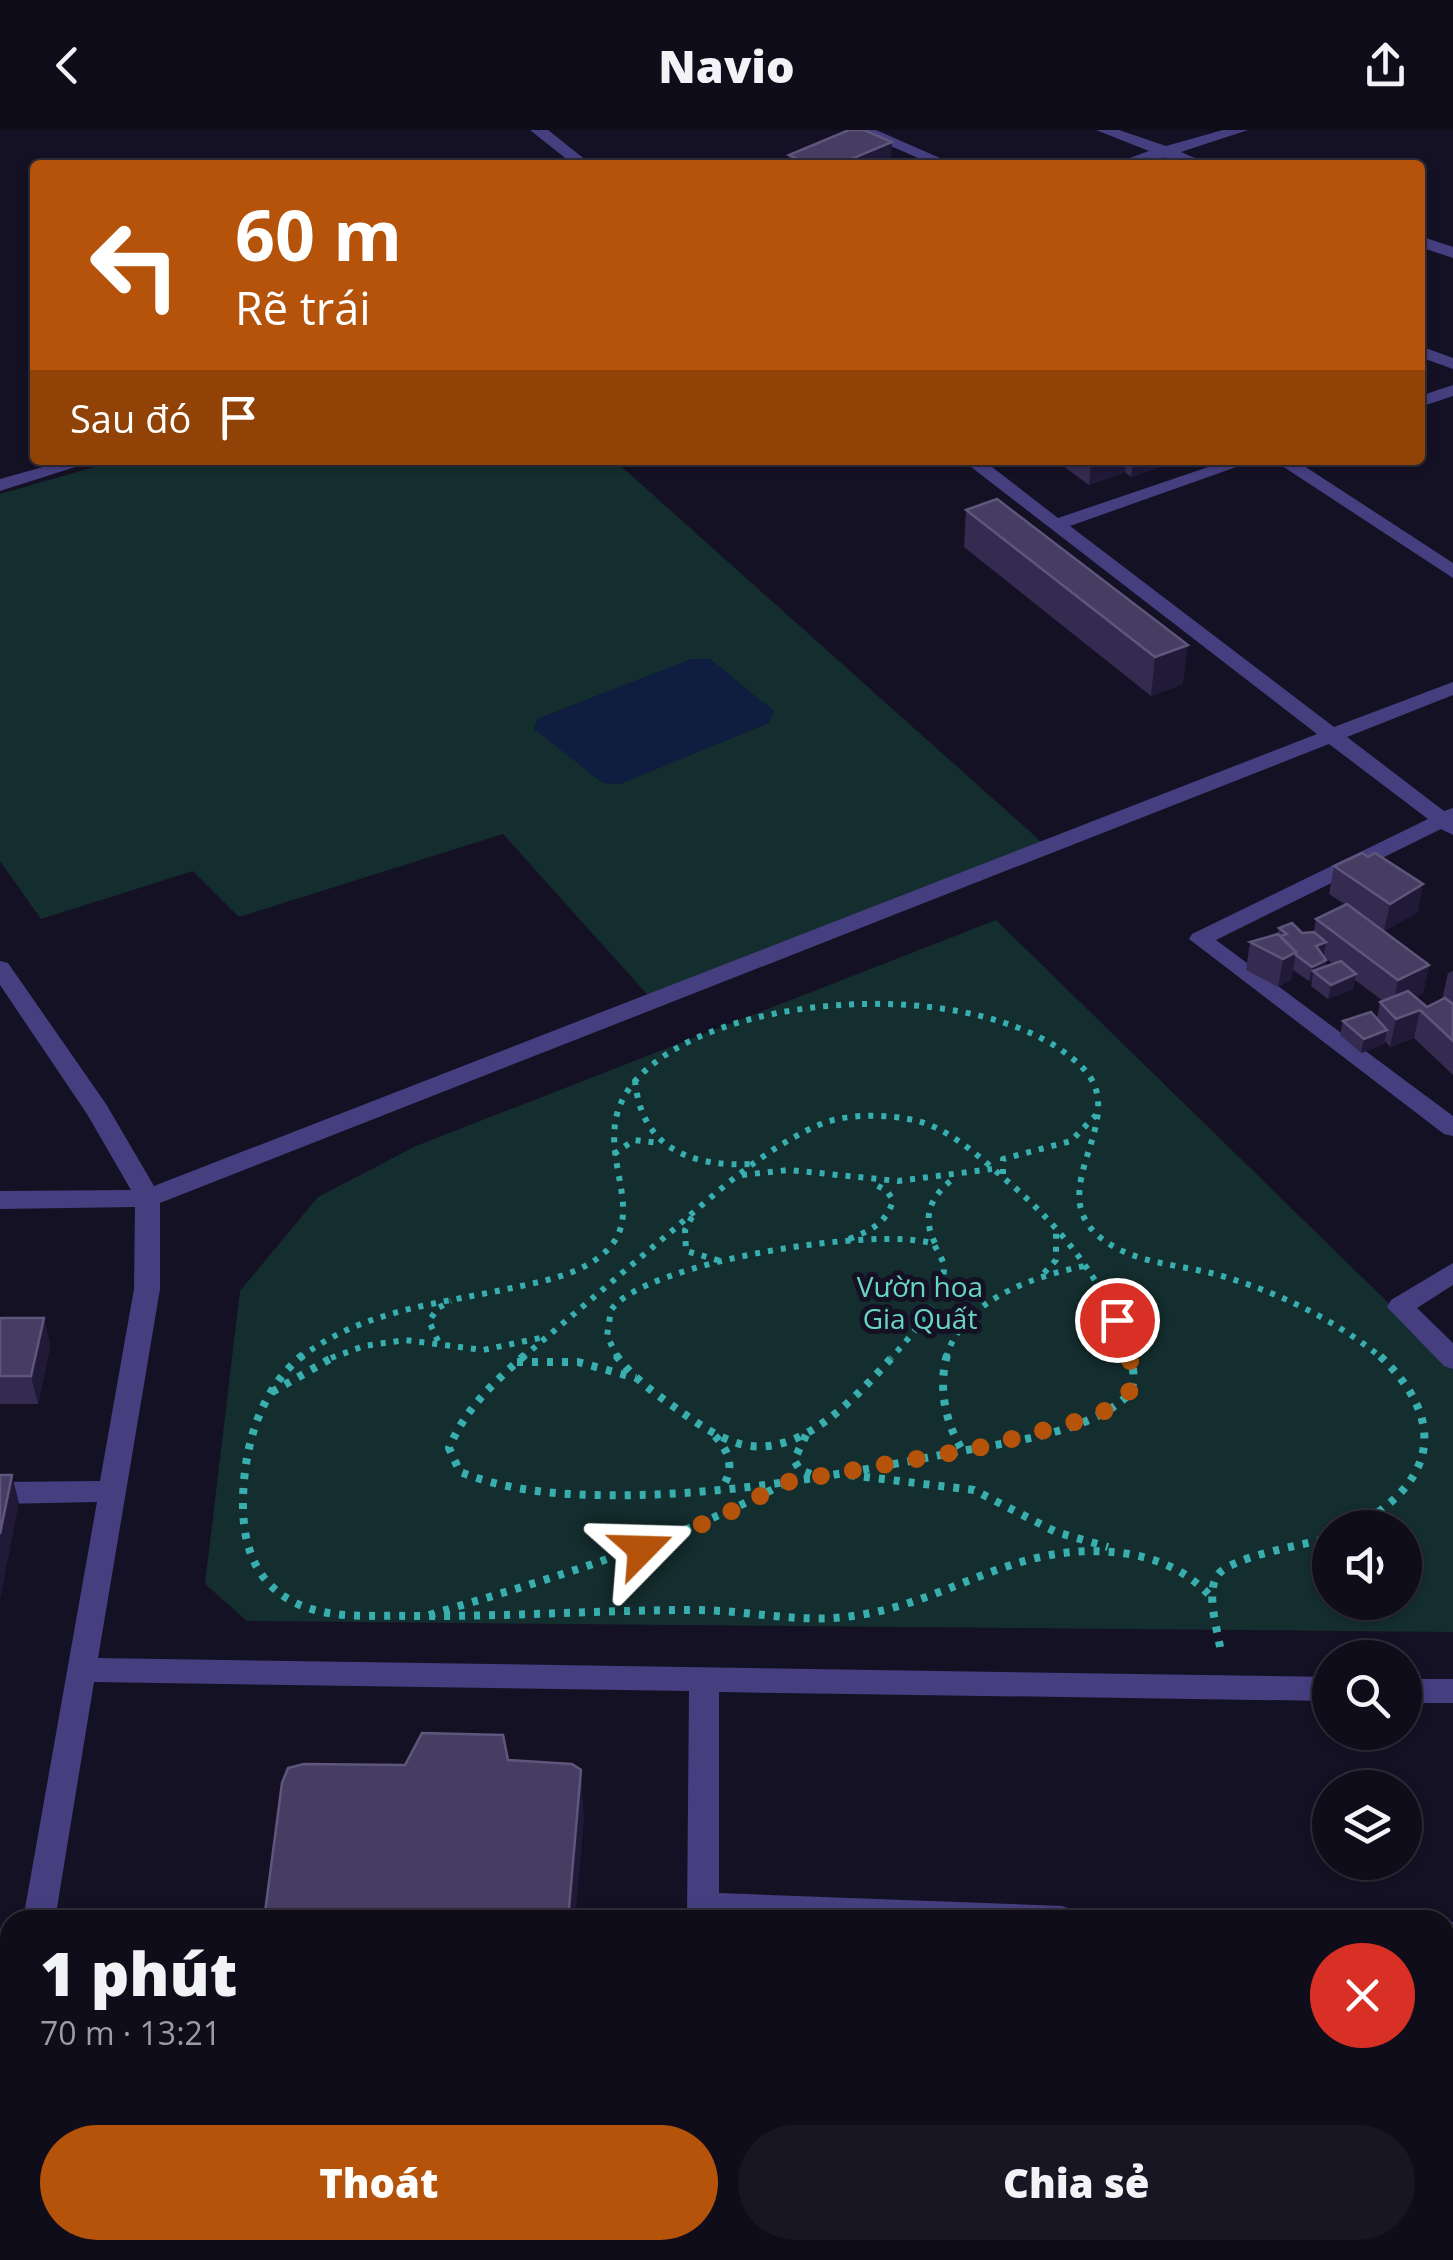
<!DOCTYPE html>
<html lang="vi">
<meta charset="utf-8">
<style>
body{margin:0;font-family:"Open Sans",sans-serif;background:#191624;color:#f1f3f6;height:100vh;display:flex;flex-direction:column;font-size:38px;white-space:nowrap}
*{box-sizing:border-box;margin:0}
p{font-size:32px;color:#9c9ca3}
.icon{flex:none;width:55px;height:55px;fill:none;stroke:currentColor;stroke-width:2;stroke-linecap:round;stroke-linejoin:round}
.map{position:relative;flex:1;overflow:hidden}
.sheet{position:absolute;left:0px;top:1780px;width:1455px;height:350px;display:flex;flex-direction:column;background:#100d1b;border-radius:30px 30px 0 0;box-shadow:0 2px 8px #0004,0 0 0 2px #302d3a}
.sheet>*{flex:none}
.hud{position:absolute;left:30px;top:30px;width:1395px;height:305px;border-radius:10px;box-shadow:0 2px 8px #0004,0 0 0 2px #302d3a;background:#b45309;color:#fff;overflow:hidden}
.controls{position:absolute;left:1312px;top:1380px;display:grid;gap:20px}
.controls a{display:grid;place-items:center;width:110px;height:110px;border-radius:50%;background:#100d1b;box-shadow:0 2px 8px #0004,0 0 0 2px #302d3a;font-size:50px}
.pin{position:absolute;display:grid;place-items:center;width:85px;height:85px;color:#fff;margin:-42px;border:5px solid #fff;border-radius:50%;box-shadow:0 2px 10px #0007}
.me{position:absolute;width:110px;margin:-55px;rotate:68deg;stroke-linejoin:round;filter:drop-shadow(0 0 8px #0008)}
.turn{display:flex;align-items:center;gap:35px;height:210px;padding:0 40px;font-size:45px}
.turn .icon{width:130px;height:130px;stroke-width:2.5}
.turn b{display:block;font-size:70px;line-height:85px}
.then{display:flex;align-items:center;height:95px;padding:0 40px;background:#0003;gap:20px;font-size:38px}
.round{display:grid;place-items:center;flex:none;width:105px;height:105px;border-radius:52px;background:#191624}
.summary{display:flex;align-items:center;justify-content:space-between;height:170px;padding:0 40px}
h1{font-size:60px;font-weight:800;line-height:75px}
.action{display:flex;gap:20px;margin-top:auto;padding:20px 40px}
.action a{flex:1;height:115px;border-radius:60px;background:#b45309;color:#fff;font-size:40px;font-weight:800;line-height:115px;text-align:center}
.action a+a{background:#191624;color:#f1f3f6}
header{display:flex;justify-content:space-between;align-items:center;height:130px;padding:0 40px;background:#100d1b;font-size:45px;font-weight:800}
.map>svg:first-child{display:block}
</style>
<header><svg class="icon" aria-label="back" viewBox="0 0 24 24"><path d="M15 5l-7 7 7 7"/></svg>Navio<svg class="icon" aria-label="share" viewBox="0 0 24 24"><path d="M12 15V3M7 8l5-5 5 5M5 13v7h14v-7"/></svg></header>
<div class="map">
<svg width="1453" height="2130" viewBox="0 0 1453 2130">
<rect width="100%" height="100%" fill="#151124"/>
<g fill="#142d2e" fill-rule="evenodd">
<path d="M 119,330 L 614,330 L 1047,717 L 653,871 L 503,704 L 239,787 L 193,741 L 41,789 L 0,731 L 0,364 Z"/>
<path d="M 996,790 L 1453,1236 L 1453,1502 L 247,1491 L 205,1454 L 240,1161 L 318,1067 L 416,1016 ZM 1330,1398 L 1405,1398 L 1405,1472 L 1330,1472 Z"/>
</g>
<path fill="#0e1d40" d="M 691,529 L 710,529 L 774,581 L 769,593 L 620,654 L 603,653 L 534,599 L 537,589 Z"/>
<g fill="none" stroke-linecap="round" stroke-linejoin="round">
<g stroke="#38afae" stroke-width="6" stroke-dasharray="5 8" stroke-linecap="butt">
<path d="M 635,950 C 641,1018 690,1037 752,1034"/>
<path d="M 614,1024 L 634,1010 L 660,1013"/>
<path d="M 1003,1044 L 1003,1029 L 1071,1011 L 1096,985"/>
<path d="M 742,1045 L 789,1040 L 898,1051 L 992,1039"/>
<path d="M 692,1087 L 685,1100 L 686,1121 L 721,1131"/>
<path d="M 849,1109 C 870,1101 887,1093 893,1070 L 887,1061 L 871,1052"/>
<path d="M 935,1113 C 921,1086 931,1066 954,1048"/>
<path d="M 1044,1143 L 1056,1130 L 1056,1101"/>
<path d="M 438,1211 L 429,1191 L 438,1178 L 451,1171"/>
<path d="M 300,1228 C 362,1180 438,1174 512,1158 C 544,1151 578,1145 603,1124 C 661,1074 566,1003 653,934 C 748,858 991,849 1081,936 C 1135,988 1039,1059 1101,1108 C 1135,1135 1182,1134 1222,1146 C 1280,1163 1335,1190 1382,1228"/>
<path d="M 331,1228 L 364,1216 L 405,1210 L 483,1220 L 540,1208"/>
<path d="M 522,1228 C 573,1185 623,1142 673,1100 C 717,1062 766,1017 821,994 C 849,983 889,984 918,991 C 951,1000 981,1028 1006,1050 C 1062,1097 1109,1157 1131,1228"/>
<path d="M 618,1228 L 607,1206 L 611,1180 C 644,1132 880,1095 934,1114 C 937,1121 943,1129 944,1136 C 945,1169 911,1206 891,1228"/>
<path d="M 946,1228 C 962,1170 1032,1147 1084,1136"/>
</g>
<g stroke="#38afae" stroke-width="8" stroke-dasharray="6 9" stroke-linecap="butt">
<path d="M 303,1225 C 265,1255 248,1304 244,1351 C 240,1397 246,1445 290,1470 C 325,1490 369,1485 408,1486 C 504,1487 599,1480 695,1480 C 748,1480 800,1494 853,1486 C 955,1472 1017,1407 1129,1424 C 1163,1430 1190,1443 1213,1469"/>
<path d="M 525,1225 C 493,1253 466,1278 449,1318 L 460,1342 C 504,1359 548,1364 595,1365 C 714,1368 834,1346 951,1323 C 1002,1313 1085,1304 1125,1268 C 1137,1257 1134,1240 1130,1225"/>
<path d="M 616,1225 C 633,1248 657,1265 680,1281 C 698,1294 719,1308 740,1314 C 801,1330 858,1265 894,1225"/>
<path d="M 947,1225 C 938,1257 945,1293 963,1321"/>
<path d="M 517,1232 L 578,1232 L 636,1248"/>
<path d="M 272,1262 L 337,1225"/>
<path d="M 806,1305 L 794,1330 L 800,1340 L 816,1346"/>
<path d="M 715,1306 C 731,1323 735,1341 720,1360"/>
<path d="M 849,1345 L 974,1360 L 1056,1402 L 1108,1417"/>
<path d="M 1353,1398 C 1435,1353 1450,1292 1379,1225"/>
<path d="M 429,1485 C 550,1449 669,1414 781,1355"/>
<path d="M 1220,1517 C 1217,1497 1206,1464 1217,1446 C 1228,1427 1307,1414 1330,1408"/>
</g>
<g fill="#453f80" fill-rule="evenodd">
<path d="M 530,0 L 548,0 L 592,35 L 574,35 Z"/>
<path d="M 854,0 L 876,0 L 956,35 L 934,35 Z"/>
<path d="M 1096,0 L 1119,0 L 1166,16 L 1223,0 L 1248,0 L 1181,22 L 1211,35 C 1195,35 1172,26 1161,28 C 1143,30 1129,35 1110,35 L 1149,21 Z"/>
<path d="M 1420,106 L 1453,117 L 1453,128 L 1420,117 Z"/>
<path d="M 1420,216 L 1453,228 L 1453,239 L 1420,227 Z"/>
<path d="M 1453,255 L 1453,266 L 1420,277 L 1420,266 Z"/>
<path d="M 68,330 L 97,330 L 0,361 L 0,349 Z"/>
<path d="M 962,330 L 983,330 L 1058,388 L 1229,330 L 1256,330 L 1070,396 L 1334,597 L 1453,552 L 1453,565 L 1347,607 L 1444,681 L 1453,678 L 1453,705 L 1441,699 L 1216,810 L 1453,986 L 1453,1006 L 1444,1004 L 1189,809 L 1192,804 L 1428,689 L 1329,614 L 160,1073 L 160,1159 L 98,1528 L 1330,1547 L 1330,1571 L 719,1562 L 719,1763 L 1062,1776 L 1073,1780 L 1078,1790 L 687,1790 L 689,1561 L 94,1552 L 55,1790 L 23,1790 L 97,1372 L 0,1374 L 0,1352 L 100,1351 L 134,1159 L 135,1077 L 0,1079 L 0,1061 L 131,1060 L 87,984 L 0,855 L 0,831 L 8,833 L 106,974 L 154,1056 L 1317,604 Z"/>
<path d="M 1273,330 L 1295,330 L 1453,433 L 1453,448 Z"/>
<path d="M 1453,1133 L 1453,1155 L 1417,1178 L 1453,1213 L 1453,1239 L 1444,1236 L 1387,1177 L 1391,1170 Z"/>
<rect x="1405" y="1549" width="48" height="24"/>
<path d="M 1445,1791 L 1453,1792 L 1453,1820 L 1445,1819 Z"/>
<rect x="0" y="1914" width="10" height="30"/>
<path d="M 10,1948 L 10,2033 L 0,2037 L 0,1952 Z"/>
<path d="M 675,2120 L 709,2120 L 708,2130 L 674,2130 Z"/>
<path d="M 851,2120 L 1075,2120 L 1079,2130 L 855,2130 Z"/>
</g>
</g>
<g fill="#352b51" fill-rule="evenodd">
<path d="M 789,25 L 891,35 L 789,35 Z"/>
<path d="M 1055,330 L 1181,330 L 1131,347 L 1125,342 L 1089,355 Z"/>
<path d="M 997,369 L 1183,554 L 1151,566 L 964,417 L 966,380 Z"/>
<path d="M 1334,736 L 1418,782 L 1384,801 L 1429,835 L 1423,863 L 1415,867 L 1427,877 L 1442,870 L 1448,843 L 1453,841 L 1453,945 L 1414,908 L 1390,917 L 1385,911 L 1384,914 L 1361,923 L 1340,905 L 1343,891 L 1377,888 L 1380,872 L 1383,871 L 1355,850 L 1353,859 L 1328,869 L 1311,856 L 1312,850 L 1309,851 L 1293,840 L 1291,850 L 1278,857 L 1246,840 L 1250,812 L 1278,805 L 1279,798 L 1302,803 L 1314,802 L 1316,789 L 1346,775 L 1329,764 ZM 1323,826 L 1333,834 L 1325,837 L 1326,830 Z"/>
<path d="M 0,1188 L 44,1188 L 50,1216 L 38,1274 L 0,1274 Z"/>
<path d="M 252,2120 L 542,2120 L 540,2122 L 492,2124 L 373,2124 L 269,2130 L 255,2124 Z"/>
</g>
<g fill="#201937">
<path d="M 892,12 L 891,35 L 837,35 Z"/>
<path d="M 1091,330 L 1127,330 L 1125,342 L 1089,355 Z"/>
<path d="M 1133,330 L 1181,330 L 1131,347 Z"/>
<path d="M 1188,515 L 1183,554 L 1151,566 L 1155,527 Z"/>
<path d="M 1423,754 L 1418,782 L 1384,801 L 1390,774 Z"/>
<path d="M 1326,812 L 1324,826 L 1316,816 Z"/>
<path d="M 1296,822 L 1291,850 L 1278,857 L 1283,829 Z"/>
<path d="M 1326,830 L 1324,845 L 1313,841 L 1312,850 L 1309,851 L 1312,837 Z"/>
<path d="M 1429,835 L 1423,863 L 1392,878 L 1398,850 Z"/>
<path d="M 1356,844 L 1353,859 L 1328,869 L 1331,855 Z"/>
<path d="M 1420,880 L 1414,908 L 1390,917 L 1396,889 Z"/>
<path d="M 1387,900 L 1384,914 L 1361,923 L 1364,909 Z"/>
<path d="M 44,1188 L 50,1216 L 38,1274 L 31,1246 Z"/>
<path d="M 12,1345 L 19,1373 L 0,1470 L 0,1404 Z"/>
<path d="M 581,1640 L 584,1689 L 575,1790 L 568,1790 Z"/>
</g>
<g fill="#473d63" stroke="#5e567b" stroke-width="2.5">
<path d="M 849,0 L 864,0 L 892,12 L 837,35 L 811,35 L 789,25 Z"/>
<path d="M 997,369 L 1188,515 L 1155,527 L 966,380 Z"/>
<path d="M 1362,723 L 1368,727 L 1375,723 L 1423,754 L 1390,774 L 1334,736 Z"/>
<path d="M 1347,774 L 1429,835 L 1398,850 L 1316,789 Z"/>
<path d="M 1292,793 L 1302,803 L 1314,802 L 1326,812 L 1316,816 L 1326,830 L 1312,837 L 1296,825 L 1296,822 L 1280,806 L 1287,804 L 1279,798 Z"/>
<path d="M 1278,804 L 1296,822 L 1283,829 L 1250,812 Z"/>
<path d="M 1341,831 L 1356,844 L 1331,855 L 1313,841 Z"/>
<path d="M 1408,861 L 1427,877 L 1445,868 L 1453,874 L 1453,911 L 1420,880 L 1396,889 L 1380,872 Z"/>
<path d="M 1371,882 L 1387,900 L 1364,909 L 1343,891 Z"/>
<path d="M 0,1188 L 44,1188 L 31,1246 L 0,1246 Z"/>
<path d="M 0,1345 L 12,1345 L 0,1404 Z"/>
<path d="M 422,1603 L 503,1605 L 508,1630 L 572,1634 L 581,1640 L 568,1790 L 264,1790 L 282,1653 L 288,1638 L 304,1634 L 405,1635 Z"/>
<path d="M 373,2120 L 482,2120 L 510,2130 L 373,2130 Z"/>
</g>
<g fill="none" stroke-linecap="round" stroke-linejoin="round">
<path stroke="#b45309" stroke-width="18" stroke-dasharray="0 32.4" d="M 642,1419 L 724,1385 L 787,1352 L 978,1318 L 1097,1286 L 1128,1265 L 1135,1246 L 1117,1190"/>
</g>
<g text-anchor="middle" dominant-baseline="central" stroke-width="10" stroke-linejoin="round" paint-order="stroke">
<g font-size="28" fill="#68d7c2" stroke="#151124">
<text x="920" y="1156">Vườn hoa<tspan x="920" dy="32">Gia Quất</tspan></text>
</g>
</g>
</svg>
<div class="controls">
<a><svg class="icon" aria-label="sound" viewBox="0 0 24 24"><path d="M4 9h4l5-4v14l-5-4H4zM17 9q2 3 0 6"/></svg></a>
<a><svg class="icon" aria-label="search" viewBox="0 0 24 24"><circle cx="10" cy="10" r="6"/><path d="M15 15l6 6"/></svg></a>
<a><svg class="icon" aria-label="layers" viewBox="0 0 24 24"><path d="M12 4l9 5-9 5-9-5zM3 14l9 5 9-5"/></svg></a>
</div>
<div class="pin" style="left:1117px;top:1190px;background:#d93025"><svg class="icon" aria-label="arrive" viewBox="0 0 24 24"><path d="M6 21V4h12l-3 4 3 4H6"/></svg></div>
<svg class="me" style="left:642px;top:1419px" viewBox="-20 -20 40 40"><path d="M0-17L14 15 0 8-14 15z" fill="#b45309" stroke="#fff" stroke-width="4"/></svg>
<div class="hud">
<div class="turn"><svg class="icon" aria-label="left" viewBox="0 0 24 24"><path d="M17 20v-9H6M10 6l-5 5 5 5"/></svg><div><b>60 m</b>Rẽ trái</div></div>
<div class="then">Sau đó<svg class="icon" aria-label="arrive" viewBox="0 0 24 24"><path d="M6 21V4h12l-3 4 3 4H6"/></svg></div>
</div>
<section class="sheet">
<div class="summary"><div><h1>1 phút</h1><p>70 m · 13:21</p></div><a class="round" style="background:#d93025;color:#fff"><svg class="icon" aria-label="close" viewBox="0 0 24 24"><path d="M6 6l12 12M18 6L6 18"/></svg></a></div>
<div class="action"><a>Thoát</a><a>Chia sẻ</a></div>
</section>
</div>
